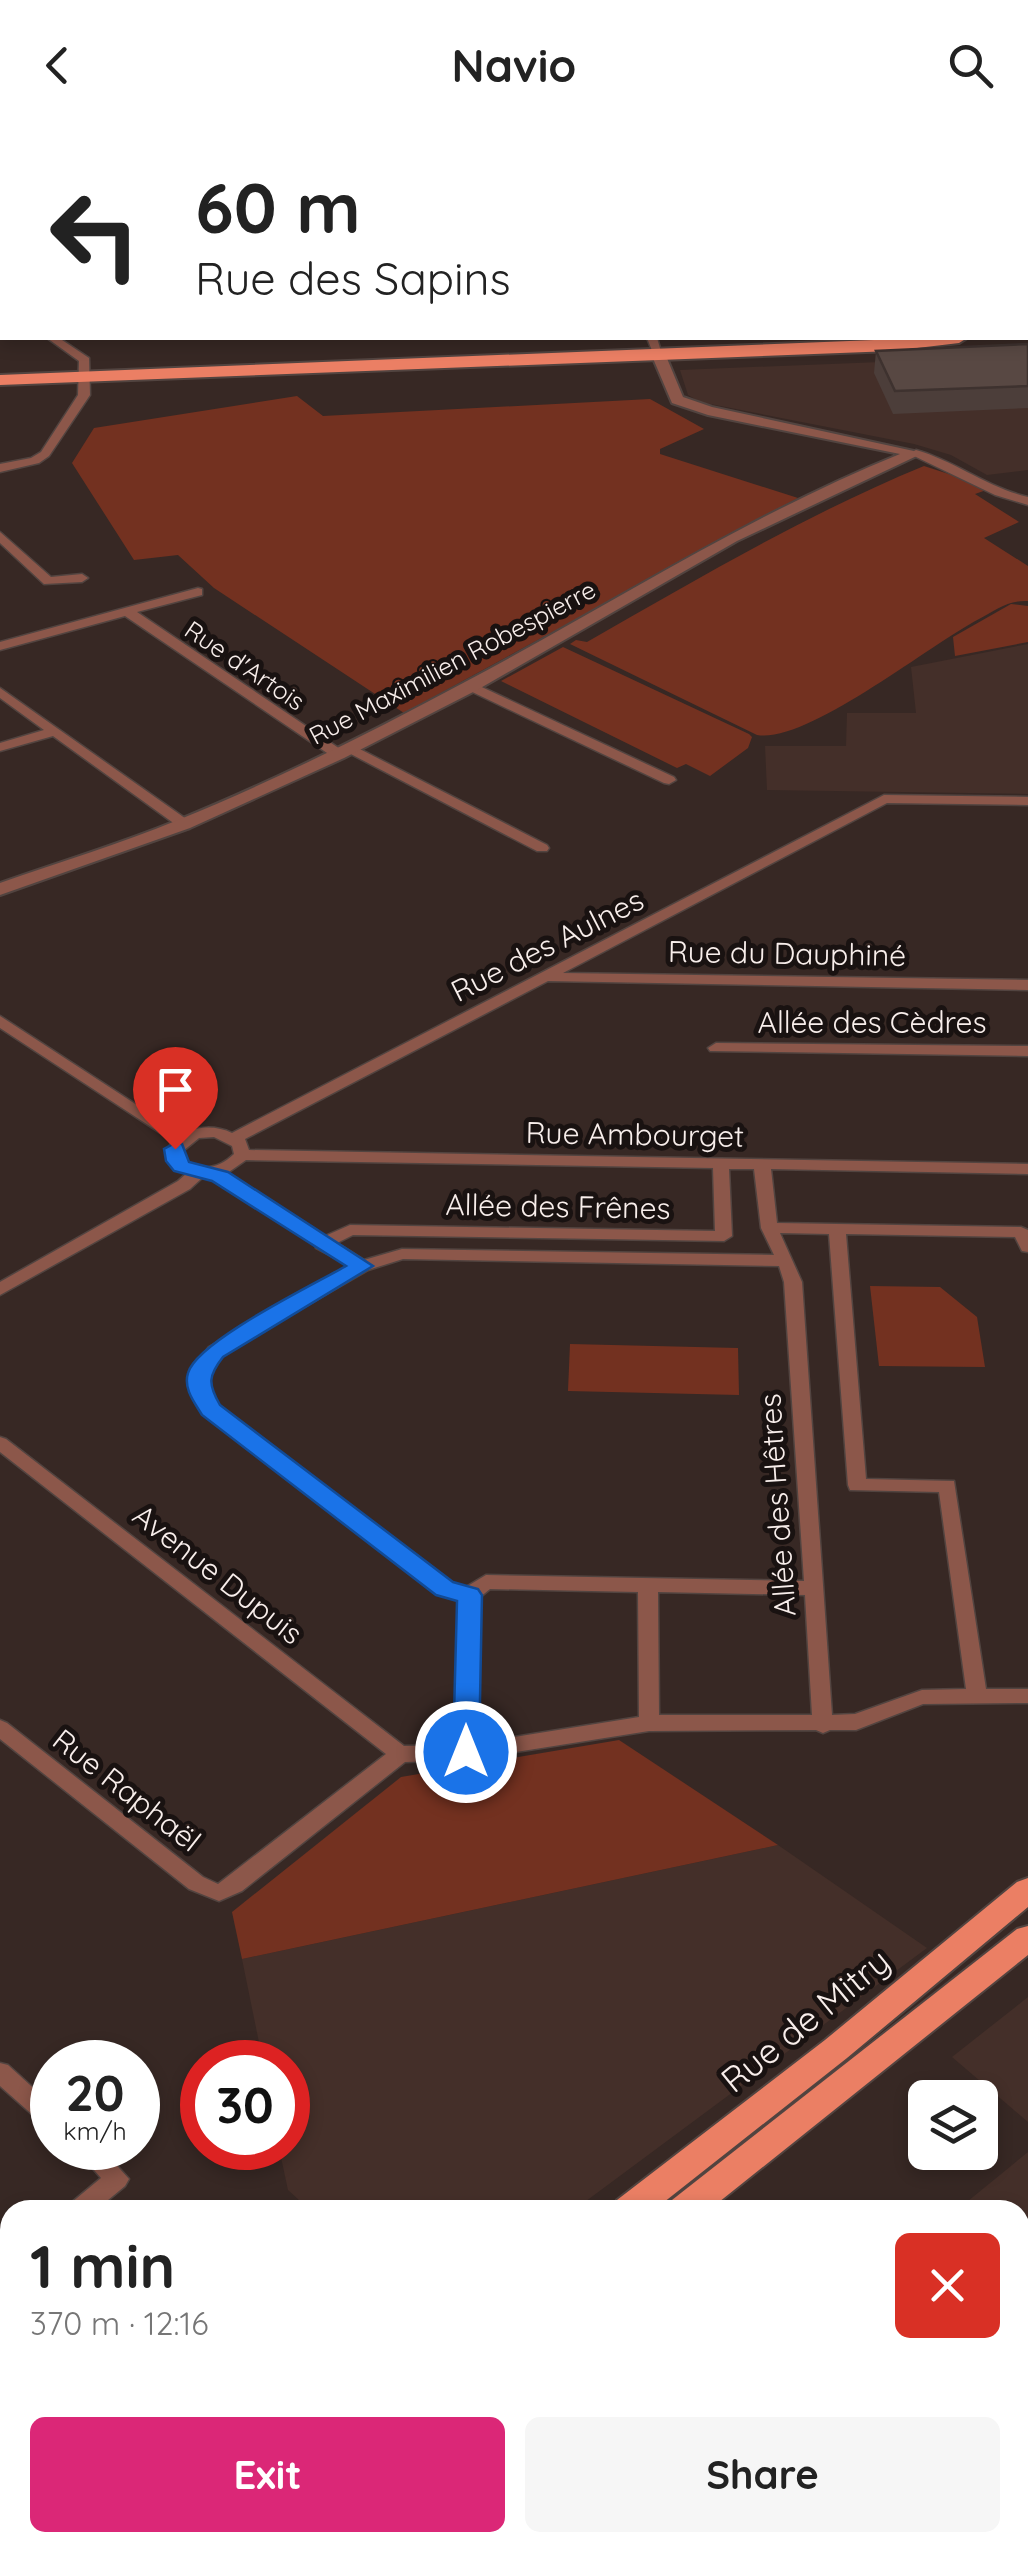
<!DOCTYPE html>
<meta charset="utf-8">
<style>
body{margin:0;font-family:Quicksand,sans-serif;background:#f6f6f6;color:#222;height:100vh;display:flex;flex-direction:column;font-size:38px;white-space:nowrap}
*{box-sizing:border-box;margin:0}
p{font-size:32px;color:#767676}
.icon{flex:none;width:55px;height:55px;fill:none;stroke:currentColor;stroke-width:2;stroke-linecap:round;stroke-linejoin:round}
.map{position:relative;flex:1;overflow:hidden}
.panel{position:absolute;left:0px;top:2070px;width:1030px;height:352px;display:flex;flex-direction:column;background:#fff;border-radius:30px 30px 0 0;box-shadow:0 5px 15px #0003}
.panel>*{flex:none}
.guide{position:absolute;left:0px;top:0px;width:1030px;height:210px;box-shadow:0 5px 15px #0003;background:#fff;color:#222;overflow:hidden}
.fabs{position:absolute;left:908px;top:1950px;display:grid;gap:20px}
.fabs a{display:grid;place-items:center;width:90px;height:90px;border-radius:15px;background:#fff;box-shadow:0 5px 15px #0003;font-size:50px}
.speed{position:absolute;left:30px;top:1910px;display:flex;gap:20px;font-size:50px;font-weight:700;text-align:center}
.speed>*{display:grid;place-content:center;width:130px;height:130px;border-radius:50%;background:#fff;box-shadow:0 5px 15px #0003;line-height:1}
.speed small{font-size:25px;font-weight:400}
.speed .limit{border:15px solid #d22;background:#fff;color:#111}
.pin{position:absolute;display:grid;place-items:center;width:85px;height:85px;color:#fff;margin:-102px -42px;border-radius:50% 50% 50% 0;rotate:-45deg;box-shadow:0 0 10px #0007}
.pin .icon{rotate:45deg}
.me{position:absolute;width:110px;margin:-55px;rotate:0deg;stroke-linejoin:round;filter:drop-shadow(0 0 8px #0008)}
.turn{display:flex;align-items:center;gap:35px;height:210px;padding:0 30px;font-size:45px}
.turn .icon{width:130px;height:130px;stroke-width:2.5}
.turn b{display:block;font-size:70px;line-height:85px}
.round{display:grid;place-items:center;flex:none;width:105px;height:105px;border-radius:15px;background:#f6f6f6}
.headline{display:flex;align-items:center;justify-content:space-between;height:170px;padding:0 30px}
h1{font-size:60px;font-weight:700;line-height:75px}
.primary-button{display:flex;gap:20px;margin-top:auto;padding:20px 30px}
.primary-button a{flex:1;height:115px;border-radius:15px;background:#db2777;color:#fff;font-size:40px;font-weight:700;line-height:115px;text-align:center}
.primary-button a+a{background:#f6f6f6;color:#222}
header{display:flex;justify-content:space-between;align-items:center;height:130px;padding:0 30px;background:#fff;font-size:45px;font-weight:700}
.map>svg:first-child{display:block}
</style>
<header><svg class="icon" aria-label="back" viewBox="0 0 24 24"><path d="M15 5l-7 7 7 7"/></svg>Navio<svg class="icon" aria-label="search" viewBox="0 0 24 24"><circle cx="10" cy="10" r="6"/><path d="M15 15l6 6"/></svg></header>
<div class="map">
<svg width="1028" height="2421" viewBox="0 0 1028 2421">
<rect width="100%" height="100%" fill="#372824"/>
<g fill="#442f29">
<path d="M 1028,226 L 1028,340 L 987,345 L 951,325 L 914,314 L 700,272 L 688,265 L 680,240 Z"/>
<path d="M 1028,514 L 1028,664 L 767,660 L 765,616 L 846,616 L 847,583 L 916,583 L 911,537 Z"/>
<path d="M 778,1715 L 927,1818 L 574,2080 L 310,2080 L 288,2060 L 279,2018 L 288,2018 L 288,1932 L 263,1932 L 242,1829 Z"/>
<path d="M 1028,1867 L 1028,1992 L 952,1927 Z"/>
<path d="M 1028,2022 L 1028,2421 L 958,2421 L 947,2413 L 1020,2412 L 1020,2080 L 957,2080 Z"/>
</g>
<g fill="#733120">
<path d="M 297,266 L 323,286 L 650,269 L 704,299 L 660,319 L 660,324 L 798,368 L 404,583 L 214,458 L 178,425 L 134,430 L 72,333 L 94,298 Z"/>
<path d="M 924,336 L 992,358 L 975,364 L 1019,392 L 984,408 L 1028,436 L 1028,471 C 1008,470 996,480 979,489 C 929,515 807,614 757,605 L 570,514 L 576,510 L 587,512 C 697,449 807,384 924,336 Z"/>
<path d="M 1011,474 L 1028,476 L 1028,512 L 955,526 L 953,507 Z"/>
<path d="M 563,517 L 749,604 L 752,607 L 748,618 L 710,646 L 686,634 L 677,638 L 501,551 Z"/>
<path d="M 870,1156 L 940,1157 L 977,1187 L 985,1237 L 879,1236 Z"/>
<path d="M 570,1214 L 738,1218 L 739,1265 L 568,1261 Z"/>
<path d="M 619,1610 L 778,1715 L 242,1829 L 232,1782 L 401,1647 Z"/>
</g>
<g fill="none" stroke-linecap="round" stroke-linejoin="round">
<g stroke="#524440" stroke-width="3">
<g id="minor">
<path d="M 578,0 L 591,0 L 593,2 L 581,2 Z"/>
<path d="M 0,1 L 4,2 L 2,8 L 0,7 Z"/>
<path d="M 47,208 L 59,208 L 89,228 L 90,265 L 49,326 L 39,333 L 0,342 L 0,334 L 31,328 L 41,322 L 78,265 L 79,231 Z"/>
<path d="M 647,208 L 657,208 L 663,228 L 655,228 Z"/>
<path d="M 916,320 C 955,331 988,358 1028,367 L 1028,375 L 995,365 L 912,325 L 910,323 Z"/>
<path d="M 0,402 L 51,447 L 82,444 L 88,448 L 82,452 L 44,454 L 0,413 Z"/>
<path d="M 198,458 L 202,459 L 202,465 L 137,482 L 343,621 L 343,627 L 333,627 L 125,486 L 0,520 L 0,512 Z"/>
<path d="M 471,552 L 674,647 L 676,650 L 669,654 L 664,653 L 466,559 L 466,553 Z"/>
<path d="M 0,558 L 189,691 L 189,697 L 179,697 L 53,606 L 0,621 L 0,613 L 44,600 L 0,568 Z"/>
<path d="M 350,614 L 547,715 L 549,718 L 547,721 L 537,721 L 345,621 L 345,615 Z"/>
<path d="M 884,665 L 1028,667 L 1028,675 L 887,673 L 563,843 L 1028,850 L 1028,860 L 548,851 L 245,1009 L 249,1020 L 1028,1034 L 1028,1044 L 771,1039 L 777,1093 L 1021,1097 L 1028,1100 L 1028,1122 L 1022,1121 L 1015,1107 L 846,1104 L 866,1349 L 954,1351 L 986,1559 L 1028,1559 L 1028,1573 L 923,1574 L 856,1600 L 830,1600 L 823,1603 L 816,1600 L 649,1601 L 466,1630 L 405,1632 L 242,1761 L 219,1771 L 189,1759 L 0,1609 L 0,1590 L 7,1593 L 203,1747 L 218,1754 L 386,1624 L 0,1322 L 0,1307 L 6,1309 L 404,1616 L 456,1615 L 459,1469 L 438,1464 L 205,1284 L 189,1256 L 191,1241 L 209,1217 L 350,1136 L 316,1118 L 314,1113 L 209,1048 L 202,1048 L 190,1059 L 0,1165 L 0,1152 L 178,1051 L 186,1044 L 168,1031 L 167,1019 L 171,1014 L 168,1008 L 0,898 L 0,886 L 183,1005 C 197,995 217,996 232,1003 ZM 214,1007 L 232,1016 L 234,1024 C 218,1039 202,1042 184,1029 L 183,1021 L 199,1008 ZM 246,1030 L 713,1038 L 715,1101 L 350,1095 L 325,1106 L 226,1044 ZM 729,1039 L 754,1039 L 761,1098 L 774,1125 L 402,1119 L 364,1130 L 337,1113 L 353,1105 L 724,1111 L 732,1106 ZM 780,1103 L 829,1104 L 848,1355 L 850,1360 L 939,1362 L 966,1559 L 922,1560 L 855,1584 L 832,1585 L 802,1152 ZM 403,1129 L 779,1136 L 784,1152 L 804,1451 L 486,1445 L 466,1457 L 451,1454 L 218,1276 C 205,1252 204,1248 221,1225 L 368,1140 ZM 490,1459 L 638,1462 L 639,1587 L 476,1613 L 479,1468 ZM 658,1462 L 805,1465 L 812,1585 L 659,1585 Z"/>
<path d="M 716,913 L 1028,916 L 1028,926 L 710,921 L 708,918 Z"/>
<path d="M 0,1933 L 8,1935 L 52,1975 L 52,1997 L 44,1995 L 0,1956 Z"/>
<path d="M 75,2018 L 101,2018 L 129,2049 L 125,2056 L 96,2080 L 67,2080 L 71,2073 L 101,2048 Z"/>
<path d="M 10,2121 L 10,2144 L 0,2148 L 0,2125 Z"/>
<path d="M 0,2182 L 10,2187 L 10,2215 L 0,2210 Z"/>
<path d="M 10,2260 L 10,2286 L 0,2290 L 0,2264 Z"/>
<rect x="424" y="2412" width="26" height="9"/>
<path d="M 648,2412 L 679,2412 L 683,2421 L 652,2421 Z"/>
</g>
</g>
<g stroke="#524440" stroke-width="4">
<g id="tertiary">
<path d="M 2,45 L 2,53 L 0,54 L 0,46 Z"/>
<path d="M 659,222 L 666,226 L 683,267 L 712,277 L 923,323 L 737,411 L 477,560 L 344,628 L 190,698 L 0,765 L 0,753 C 59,732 120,714 178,690 C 276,650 372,602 465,552 C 610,475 747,386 900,324 L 708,285 L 672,273 L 652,226 Z"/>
</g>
</g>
<g stroke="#524440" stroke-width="4">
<path id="secondary" d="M 731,0 L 748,0 L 750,2 L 733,2 Z"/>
</g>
<g stroke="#524440" stroke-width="4">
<g id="primary">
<path d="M 924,208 L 967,208 L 959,213 L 892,221 L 0,255 L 0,245 Z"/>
<path d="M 1028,1748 L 1028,1777 L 847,1928 L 654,2080 L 612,2080 L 617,2070 L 825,1910 L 1017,1752 Z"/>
<path d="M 1028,1796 L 1028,1825 L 709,2080 L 667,2080 L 672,2070 L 1017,1799 Z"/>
<path d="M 204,2412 L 247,2412 L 243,2421 L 201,2421 Z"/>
</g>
</g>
<use href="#minor" fill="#8c574a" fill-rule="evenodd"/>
<use href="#tertiary" fill="#8c574a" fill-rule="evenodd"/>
<use href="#secondary" fill="#c26e59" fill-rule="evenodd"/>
<use href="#primary" fill="#eb7f64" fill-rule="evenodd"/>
</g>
<path fill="#4c3e3a" d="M 1028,214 L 1028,278 L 893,284 L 874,243 L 876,221 Z"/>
<path fill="#584843" stroke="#3e322f" stroke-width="2.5" d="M 1028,214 L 1028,256 L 895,261 L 876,221 Z"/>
<path fill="#1a73e8" stroke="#114b97" stroke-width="2.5" d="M 175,1013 L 182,1014 L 189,1032 L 228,1042 L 373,1136 L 223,1227 C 208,1246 208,1254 220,1275 L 453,1452 L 478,1459 L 482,1465 L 479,1622 L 475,1629 L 456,1629 L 453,1622 L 457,1471 L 436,1465 L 202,1285 C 195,1273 183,1259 188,1243 C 197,1211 313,1155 346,1136 L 212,1051 L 174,1041 L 166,1031 L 164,1019 Z"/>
<g text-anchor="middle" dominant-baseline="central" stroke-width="10" stroke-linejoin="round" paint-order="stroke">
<g font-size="25" fill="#f8eeeb" stroke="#191211">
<text transform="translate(452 532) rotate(-28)">Rue Maximilien Robespierre</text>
<text transform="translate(245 535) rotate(34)">Rue d'Artois</text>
</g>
<g font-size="30" fill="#f8eeeb" stroke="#191211">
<text transform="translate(547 815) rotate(-27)">Rue des Aulnes</text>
<text transform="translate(787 823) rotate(1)">Rue du Dauphiné</text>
<text x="872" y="892">Allée des Cèdres</text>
<text transform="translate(635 1004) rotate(1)">Rue Ambourget</text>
<text transform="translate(558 1076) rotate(1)">Allée des Frênes</text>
<text transform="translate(777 1375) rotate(-94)">Allée des Hêtres</text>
<text transform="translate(218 1444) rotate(38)">Avenue Dupuis</text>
<text transform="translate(127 1660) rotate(38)">Rue Raphaël</text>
</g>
<g font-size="35" fill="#f8eeeb" stroke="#191211">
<text transform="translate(805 1890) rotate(-39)">Rue de Mitry</text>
</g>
</g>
</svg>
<div class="fabs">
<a><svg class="icon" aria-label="layers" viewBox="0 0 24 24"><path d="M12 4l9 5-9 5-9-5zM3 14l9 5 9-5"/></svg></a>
</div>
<div class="speed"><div>20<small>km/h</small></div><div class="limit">30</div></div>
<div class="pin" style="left:175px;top:1019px;background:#d93025"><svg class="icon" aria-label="arrive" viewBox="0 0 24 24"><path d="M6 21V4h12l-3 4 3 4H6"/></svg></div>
<svg class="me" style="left:466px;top:1622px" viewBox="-20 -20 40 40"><circle r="17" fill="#1a73e8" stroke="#fff" stroke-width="3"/><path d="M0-11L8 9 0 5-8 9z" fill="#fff"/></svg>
<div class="guide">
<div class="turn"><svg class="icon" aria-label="left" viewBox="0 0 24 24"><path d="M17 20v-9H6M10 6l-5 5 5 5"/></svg><div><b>60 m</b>Rue des Sapins</div></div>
</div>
<section class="panel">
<div class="headline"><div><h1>1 min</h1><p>370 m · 12:16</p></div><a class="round" style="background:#d93025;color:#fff"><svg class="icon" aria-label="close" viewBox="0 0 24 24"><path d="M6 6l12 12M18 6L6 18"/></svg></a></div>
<div class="primary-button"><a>Exit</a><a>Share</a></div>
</section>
</div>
